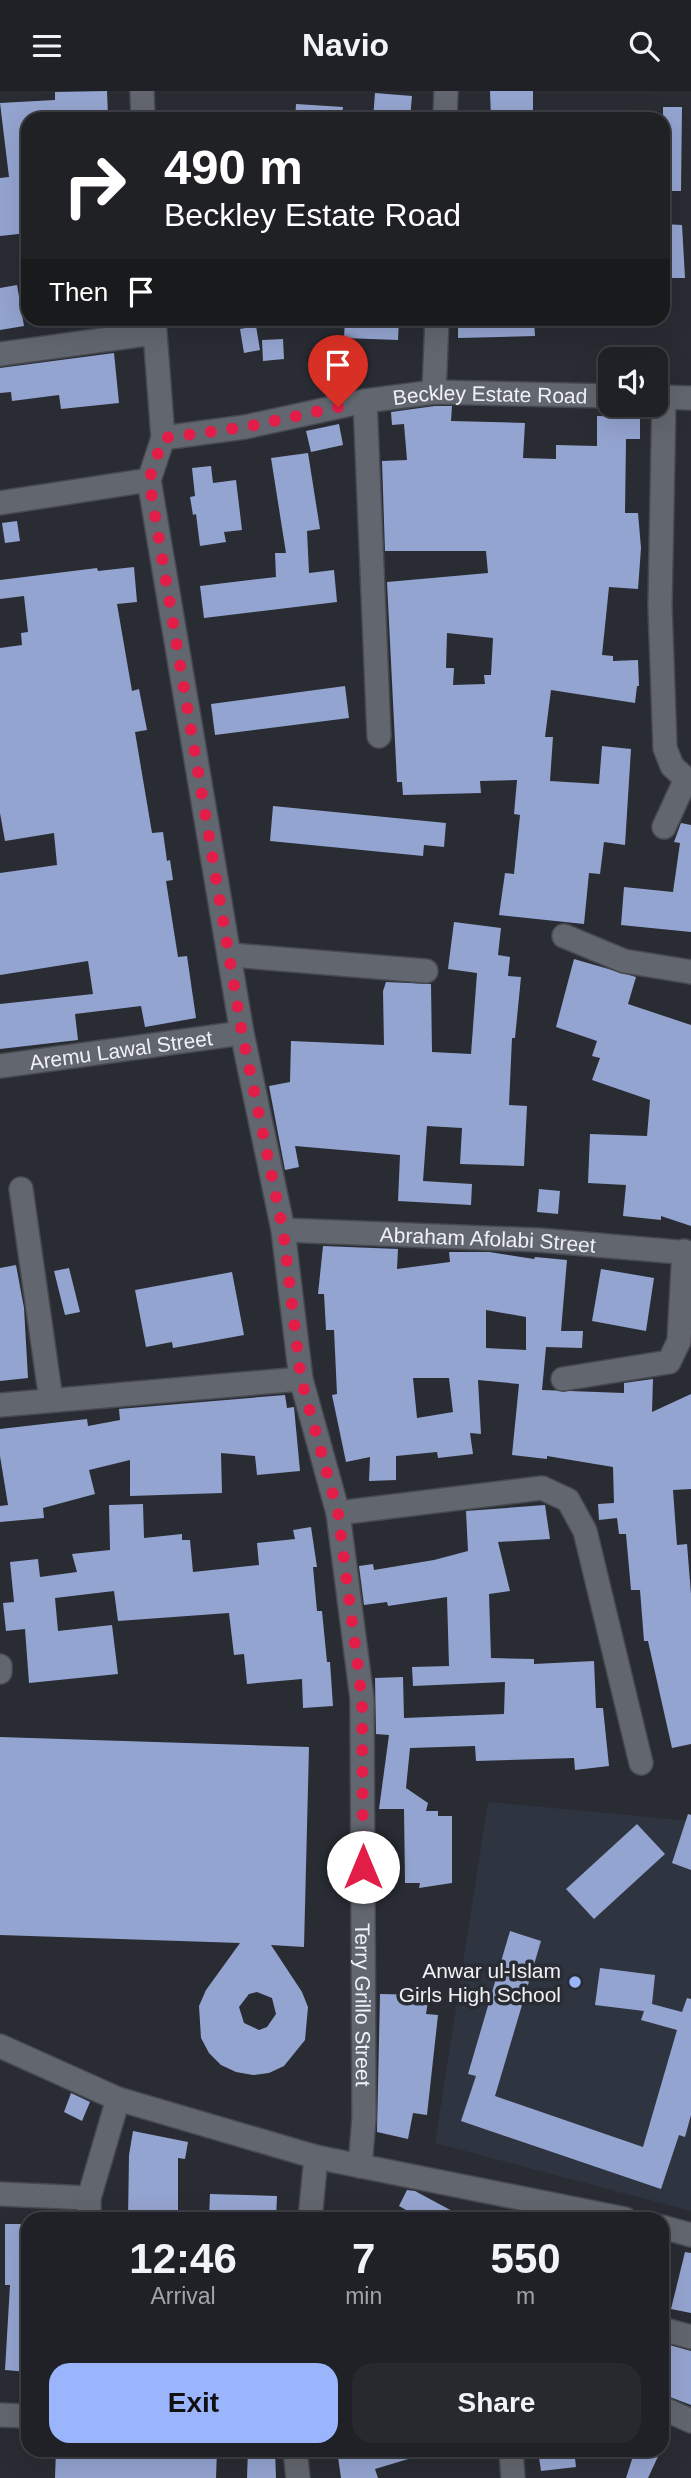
<!DOCTYPE html>
<style>
body{margin:0;font-family:Helvetica,sans-serif;background:#27292e;color:#f1f3f6;height:100vh;display:flex;flex-direction:column;font-size:26px;white-space:nowrap}
*{box-sizing:border-box;margin:0}
p{font-size:23px;color:#a1a3a7}
.icon{flex:none;width:38px;height:38px;fill:none;stroke:currentColor;stroke-width:2;stroke-linecap:round;stroke-linejoin:round}
.map{position:relative;flex:1;overflow:hidden}
.panel{position:absolute;left:21px;top:2121px;width:648px;height:245px;display:flex;flex-direction:column;background:#1f2126;border-radius:21px;box-shadow:0 7px 28px #0002,0 0 0 2px #3c3e43}
.panel>*{flex:none}
.banner{position:absolute;left:21px;top:21px;width:649px;height:214px;border-radius:21px;box-shadow:0 7px 28px #0002,0 0 0 2px #3c3e43;background:#202124;color:#fff;overflow:hidden}
.tools{position:absolute;left:598px;top:256px;display:grid;gap:14px}
.tools a{display:grid;place-items:center;width:70px;height:70px;border-radius:14px;background:#1f2126;box-shadow:0 7px 28px #0002,0 0 0 2px #3c3e43;font-size:35px}
.pin{position:absolute;display:grid;place-items:center;width:60px;height:60px;color:#fff;margin:-72px -30px;border-radius:50% 50% 50% 0;rotate:-45deg;box-shadow:0 0 7px #0007}
.pin .icon{rotate:45deg}
.me{position:absolute;width:77px;margin:-38px;rotate:0deg;stroke-linejoin:round;filter:drop-shadow(0 0 5px #0008)}
.turn{display:flex;align-items:center;gap:24px;height:147px;padding:0 28px;font-size:32px}
.turn .icon{width:91px;height:91px;stroke-width:2.5}
.turn b{display:block;font-size:49px;line-height:60px}
.then{display:flex;align-items:center;height:66px;padding:0 28px;background:#0003;gap:14px;font-size:26px}
.eta{display:flex;justify-content:space-evenly;align-items:center;height:119px;text-align:center}
.eta b{font-size:42px;font-weight:700;line-height:49px}
.cta{display:flex;gap:14px;margin-top:auto;padding:14px 28px}
.cta a{flex:1;height:80px;border-radius:21px;background:#9bb5fd;color:#111;font-size:28px;font-weight:700;line-height:80px;text-align:center}
.cta a+a{background:#27292e;color:#f1f3f6}
header{display:flex;justify-content:space-between;align-items:center;height:91px;padding:0 28px;background:#1f2126;font-size:32px;font-weight:700}
.map>svg:first-child{display:block}
</style>
<header><svg class="icon" aria-label="menu" viewBox="0 0 24 24"><path d="M4 6h16M4 12h16M4 18h16"/></svg>Navio<svg class="icon" aria-label="search" viewBox="0 0 24 24"><circle cx="10" cy="10" r="6"/><path d="M15 15l6 6"/></svg></header>
<div class="map">
<svg width="691" height="2387" viewBox="0 0 691 2387">
<rect width="100%" height="100%" fill="#292c33"/>
<path fill="#2f3441" d="M 488,1711 L 691,1730 L 691,2120 L 435,2052 Z"/>
<g fill="#94a4d0" fill-rule="evenodd">
<path d="M 107,0 L 108,24 L 94,25 L 95,28 L 28,28 L 28,142 L 0,145 L 0,87 L 9,86 L 0,12 L 55,9 L 55,1 Z"/>
<path d="M 490,0 L 533,0 L 533,28 L 491,28 Z"/>
<path d="M 375,2 L 412,5 L 410,28 L 373,28 Z"/>
<path d="M 296,13 L 343,16 L 342,28 L 295,28 Z"/>
<path d="M 663,16 L 682,16 L 681,100 L 663,100 Z"/>
<path d="M 663,133 L 682,134 L 685,187 L 663,187 Z"/>
<path d="M 17,194 L 24,235 L 0,239 L 0,197 Z"/>
<path d="M 345,228 L 399,228 L 398,249 L 344,247 Z"/>
<path d="M 458,228 L 534,228 L 535,245 L 458,247 Z"/>
<path d="M 256,235 L 260,259 L 244,262 L 240,238 Z"/>
<path d="M 283,248 L 284,268 L 263,270 L 262,249 Z"/>
<path d="M 114,262 L 119,312 L 61,318 L 59,304 L 12,310 L 11,301 L 0,302 L 0,277 Z"/>
<path d="M 435,315 L 452,315 L 451,330 L 525,332 L 523,367 L 556,368 L 556,354 L 597,355 L 597,325 L 640,326 L 640,348 L 626,348 L 625,422 L 638,422 L 641,457 L 638,498 L 609,496 L 602,564 L 613,565 L 613,570 L 638,569 L 639,595 L 637,595 L 635,612 L 551,599 L 545,646 L 553,646 L 550,690 L 599,693 L 602,655 L 631,658 L 625,754 L 604,751 L 600,783 L 589,782 L 584,833 L 499,824 L 505,782 L 514,783 L 520,724 L 514,723 L 517,689 L 480,690 L 481,702 L 403,704 L 402,691 L 397,691 L 387,491 L 488,482 L 486,460 L 385,460 L 382,370 L 407,369 L 404,333 L 392,334 L 391,321 ZM 447,542 L 493,547 L 491,584 L 484,584 L 485,593 L 453,594 L 454,577 L 446,577 Z"/>
<path d="M 339,333 L 343,354 L 311,361 L 306,340 Z"/>
<path d="M 308,362 L 320,438 L 307,440 L 309,482 L 334,479 L 337,511 L 204,527 L 200,495 L 276,486 L 275,462 L 286,462 L 271,367 Z"/>
<path d="M 211,375 L 213,392 L 236,389 L 242,439 L 224,441 L 226,451 L 200,455 L 196,423 L 193,424 L 190,406 L 195,405 L 192,377 Z"/>
<path d="M 17,430 L 20,450 L 5,452 L 2,432 Z"/>
<path d="M 134,476 L 137,511 L 117,513 L 132,600 L 139,598 L 147,639 L 135,641 L 152,742 L 163,741 L 167,770 L 170,769 L 173,789 L 166,790 L 178,866 L 187,865 L 196,927 L 145,936 L 141,915 L 75,923 L 78,949 L 0,958 L 0,913 L 93,903 L 88,870 L 0,884 L 0,782 L 57,774 L 54,742 L 5,750 L 0,722 L 0,557 L 22,554 L 21,542 L 28,541 L 24,505 L 0,508 L 0,489 L 97,477 L 98,480 Z"/>
<path d="M 345,595 L 349,627 L 215,644 L 211,613 Z"/>
<path d="M 273,715 L 446,732 L 444,756 L 424,754 L 423,765 L 270,750 Z"/>
<path d="M 681,732 L 691,734 L 691,841 L 621,834 L 624,796 L 673,801 L 680,752 L 674,751 Z"/>
<path d="M 454,831 L 501,837 L 498,864 L 510,866 L 508,885 L 521,886 L 515,947 L 512,947 L 509,1014 L 527,1015 L 524,1075 L 460,1073 L 462,1037 L 427,1035 L 423,1090 L 472,1093 L 471,1114 L 398,1110 L 400,1064 L 295,1055 L 299,1076 L 285,1079 L 269,995 L 290,991 L 291,950 L 384,954 L 383,900 L 386,891 L 431,893 L 432,961 L 471,963 L 477,882 L 448,878 Z"/>
<path d="M 574,868 L 636,886 L 628,913 L 691,934 L 691,1135 L 661,1125 L 661,1129 L 623,1125 L 626,1094 L 588,1092 L 590,1043 L 647,1045 L 650,1009 L 592,989 L 600,967 L 592,965 L 597,950 L 556,936 Z"/>
<path d="M 539,1098 L 560,1100 L 558,1123 L 537,1121 Z"/>
<path d="M 323,1155 L 398,1158 L 397,1178 L 450,1171 L 449,1161 L 489,1161 L 534,1168 L 535,1166 L 567,1169 L 561,1240 L 583,1240 L 582,1257 L 546,1256 L 542,1299 L 624,1302 L 624,1292 L 653,1288 L 652,1321 L 691,1303 L 691,1398 L 673,1399 L 677,1454 L 687,1453 L 691,1503 L 691,1653 L 672,1657 L 648,1550 L 644,1550 L 640,1499 L 631,1499 L 626,1443 L 619,1443 L 617,1427 L 599,1429 L 598,1413 L 614,1412 L 613,1376 L 547,1365 L 547,1368 L 512,1364 L 519,1293 L 478,1289 L 481,1343 L 470,1342 L 473,1363 L 438,1367 L 437,1361 L 396,1365 L 396,1389 L 369,1390 L 370,1366 L 346,1371 L 332,1304 L 337,1303 L 334,1239 L 326,1239 L 324,1203 L 318,1203 ZM 486,1219 L 526,1226 L 526,1259 L 486,1257 ZM 413,1287 L 449,1287 L 453,1321 L 417,1327 Z"/>
<path d="M 16,1174 L 24,1217 L 28,1287 L 0,1290 L 0,1177 Z"/>
<path d="M 69,1177 L 80,1221 L 65,1224 L 54,1180 Z"/>
<path d="M 601,1178 L 654,1187 L 646,1240 L 592,1230 Z"/>
<path d="M 232,1181 L 244,1244 L 173,1257 L 172,1251 L 146,1256 L 135,1199 Z"/>
<path d="M 285,1304 L 287,1317 L 294,1316 L 300,1380 L 257,1384 L 255,1365 L 221,1362 L 222,1402 L 130,1405 L 130,1369 L 89,1379 L 95,1403 L 43,1417 L 44,1427 L 0,1431 L 0,1415 L 8,1414 L 0,1365 L 0,1338 L 87,1328 L 88,1335 L 120,1329 L 119,1318 Z"/>
<path d="M 143,1413 L 144,1447 L 182,1443 L 182,1449 L 190,1449 L 193,1481 L 259,1474 L 257,1452 L 295,1448 L 293,1439 L 311,1436 L 317,1476 L 313,1476 L 317,1520 L 322,1520 L 327,1571 L 330,1571 L 333,1615 L 303,1617 L 302,1588 L 247,1593 L 244,1563 L 234,1564 L 229,1522 L 118,1530 L 114,1500 L 55,1507 L 58,1540 L 112,1534 L 118,1583 L 29,1592 L 25,1538 L 6,1540 L 3,1512 L 14,1511 L 10,1471 L 38,1468 L 40,1486 L 77,1481 L 72,1463 L 110,1459 L 109,1414 Z"/>
<path d="M 545,1414 L 550,1448 L 498,1451 L 510,1500 L 489,1503 L 491,1567 L 534,1568 L 534,1573 L 594,1570 L 596,1617 L 603,1617 L 609,1675 L 575,1679 L 574,1667 L 476,1670 L 475,1655 L 410,1657 L 406,1697 L 428,1712 L 426,1720 L 438,1720 L 438,1725 L 452,1725 L 452,1792 L 419,1797 L 420,1792 L 405,1792 L 404,1718 L 379,1718 L 389,1644 L 376,1643 L 375,1587 L 403,1586 L 404,1627 L 504,1623 L 505,1591 L 413,1595 L 412,1576 L 449,1575 L 447,1506 L 388,1515 L 387,1511 L 364,1514 L 359,1475 L 373,1473 L 374,1479 L 434,1469 L 468,1460 L 466,1420 Z"/>
<path d="M 0,1646 L 309,1656 L 304,1856 L 271,1854 L 302,1901 L 308,1916 L 305,1949 L 284,1975 L 269,1982 L 253,1984 L 236,1981 L 221,1974 L 209,1962 L 201,1947 L 199,1915 L 206,1899 L 240,1852 L 0,1844 ZM 257,1901 L 272,1907 L 276,1923 L 267,1936 L 259,1939 L 244,1932 L 239,1916 L 249,1903 Z"/>
<path d="M 688,1723 L 691,1724 L 691,1779 L 672,1772 Z"/>
<path d="M 637,1733 L 665,1763 L 594,1828 L 566,1798 Z"/>
<path d="M 510,1840 L 541,1850 L 495,2005 L 643,2056 L 677,1939 L 641,1929 L 644,1920 L 595,1914 L 600,1877 L 655,1884 L 652,1913 L 682,1921 L 687,1907 L 691,1908 L 691,2024 L 685,2046 L 679,2044 L 661,2098 L 461,2030 L 476,1985 L 468,1983 Z"/>
<path d="M 380,1903 L 429,1904 L 426,1923 L 438,1924 L 427,2024 L 413,2022 L 408,2048 L 377,2041 Z"/>
<path d="M 71,2002 L 90,2011 L 82,2030 L 64,2021 Z"/>
<path d="M 133,2040 L 188,2051 L 185,2068 L 178,2067 L 178,2128 L 128,2128 L 129,2064 Z"/>
<path d="M 407,2099 L 415,2100 L 467,2128 L 422,2128 L 399,2115 Z"/>
<path d="M 210,2103 L 277,2105 L 276,2128 L 209,2128 Z"/>
<path d="M 5,2133 L 28,2133 L 28,2281 L 5,2279 L 10,2194 L 5,2194 Z"/>
<path d="M 685,2161 L 691,2162 L 691,2222 L 671,2218 Z"/>
<path d="M 662,2252 L 691,2260 L 691,2314 L 662,2303 Z"/>
<path d="M 56,2359 L 217,2359 L 216,2387 L 55,2387 Z"/>
<path d="M 248,2359 L 275,2359 L 276,2387 L 247,2387 Z"/>
<path d="M 337,2359 L 424,2359 L 425,2363 L 375,2378 L 378,2387 L 341,2387 Z"/>
<path d="M 538,2359 L 574,2359 L 576,2376 L 541,2380 Z"/>
<path d="M 635,2359 L 661,2359 L 648,2387 L 626,2387 Z"/>
</g>
<g fill="none" stroke-linecap="round" stroke-linejoin="round">
<g stroke="#474950" stroke-width="26">
<g id="minor">
<path d="M 142,0 L 143,28"/>
<path d="M 445,28 L 446,0"/>
<path id="s1" d="M 154,228 L 163,347 L 149,389 L 242,942 L 283,1139 L 301,1288 L 338,1422 L 362,1608 L 364,2027 L 360,2075"/>
<path d="M 0,263 L 154,242"/>
<path d="M 434,301 L 437,228"/>
<path d="M 656,306 L 691,307"/>
<path d="M 664,306 L 660,515 L 665,657 L 672,675 L 686,688 L 664,736"/>
<path d="M 365,310 L 379,645"/>
<path id="s2" d="M 163,347 L 245,336 L 365,310 L 434,301 L 611,305"/>
<path d="M 0,412 L 149,389"/>
<path d="M 564,845 L 624,870 L 691,881"/>
<path d="M 231,864 L 426,880"/>
<path id="s3" d="M 0,975 L 242,942"/>
<path d="M 21,1098 L 51,1309"/>
<path id="s4" d="M 283,1139 L 538,1149 L 691,1162"/>
<path d="M 563,1288 L 669,1271 L 679,1250 L 684,1160"/>
<path d="M 0,1314 L 301,1288"/>
<path d="M 338,1422 L 542,1397 L 568,1409 L 585,1440 L 641,1672"/>
<path d="M 0,1575 L 0,1581"/>
<path d="M 0,1955 L 118,2008 L 316,2066 L 625,2128"/>
<path d="M 0,2103 L 89,2107"/>
<path d="M 89,2128 L 89,2107 L 118,2008"/>
<path d="M 310,2128 L 316,2066"/>
<path d="M 662,2136 L 691,2144"/>
<path d="M 662,2238 L 691,2246"/>
<path d="M 662,2317 L 691,2330"/>
<path d="M 0,2324 L 28,2325"/>
<path d="M 295,2359 L 298,2387"/>
<path d="M 511,2359 L 513,2387"/>
</g>
</g>
<use href="#minor" stroke="#62666e" stroke-width="23"/>
</g>
<g fill="none" stroke-linecap="round" stroke-linejoin="round">
<path stroke="#e11d48" stroke-width="12" stroke-dasharray="0 21.6" d="M 338,316 L 246,336 L 163,347 L 149,389 L 242,942 L 283,1139 L 301,1288 L 338,1422 L 362,1608 L 363,1776"/>
</g>
<circle fill="#9bb5fd" stroke="#292c33" stroke-width="2.5" cx="575" cy="1891" r="7"/>
<g text-anchor="middle" dominant-baseline="central" stroke-width="7" stroke-linejoin="round" paint-order="stroke">
<g font-size="21" fill="#eff1f6" stroke="#292c33">
<text stroke="none"><textPath href="#s2" startOffset="331">Beckley Estate Road</textPath></text>
<text stroke="none"><textPath href="#s3" startOffset="122">Aremu Lawal Street</textPath></text>
<text stroke="none"><textPath href="#s4" startOffset="205">Abraham Afolabi Street</textPath></text>
<text stroke="none"><textPath href="#s1" startOffset="1708">Terry Grillo Street</textPath></text>
</g>
<g font-size="21" fill="#eff1f6" stroke="#292c33" text-anchor="end">
<text x="561" y="1879">Anwar ul-Islam<tspan x="561" dy="24">Girls High School</tspan></text>
</g>
</g>
</svg>
<div class="tools">
<a><svg class="icon" aria-label="sound" viewBox="0 0 24 24"><path d="M4 9h4l5-4v14l-5-4H4zM17 9q2 3 0 6"/></svg></a>
</div>
<div class="pin" style="left:338px;top:316px;background:#d93025"><svg class="icon" aria-label="arrive" viewBox="0 0 24 24"><path d="M6 21V4h12l-3 4 3 4H6"/></svg></div>
<svg class="me" style="left:363px;top:1776px" viewBox="-20 -20 40 40"><circle r="19" fill="#fff"/><path d="M0-13L10 11 0 6-10 11z" fill="#e11d48"/></svg>
<div class="banner">
<div class="turn"><svg class="icon" aria-label="right" viewBox="0 0 24 24"><path d="M7 20v-9h11M14 6l5 5-5 5"/></svg><div><b>490 m</b>Beckley Estate Road</div></div>
<div class="then">Then<svg class="icon" aria-label="arrive" viewBox="0 0 24 24"><path d="M6 21V4h12l-3 4 3 4H6"/></svg></div>
</div>
<section class="panel">
<div class="eta">
<div><b>12:46</b><p>Arrival</p></div>
<div><b>7</b><p>min</p></div>
<div><b>550</b><p>m</p></div>
</div>
<div class="cta"><a>Exit</a><a>Share</a></div>
</section>
</div>
